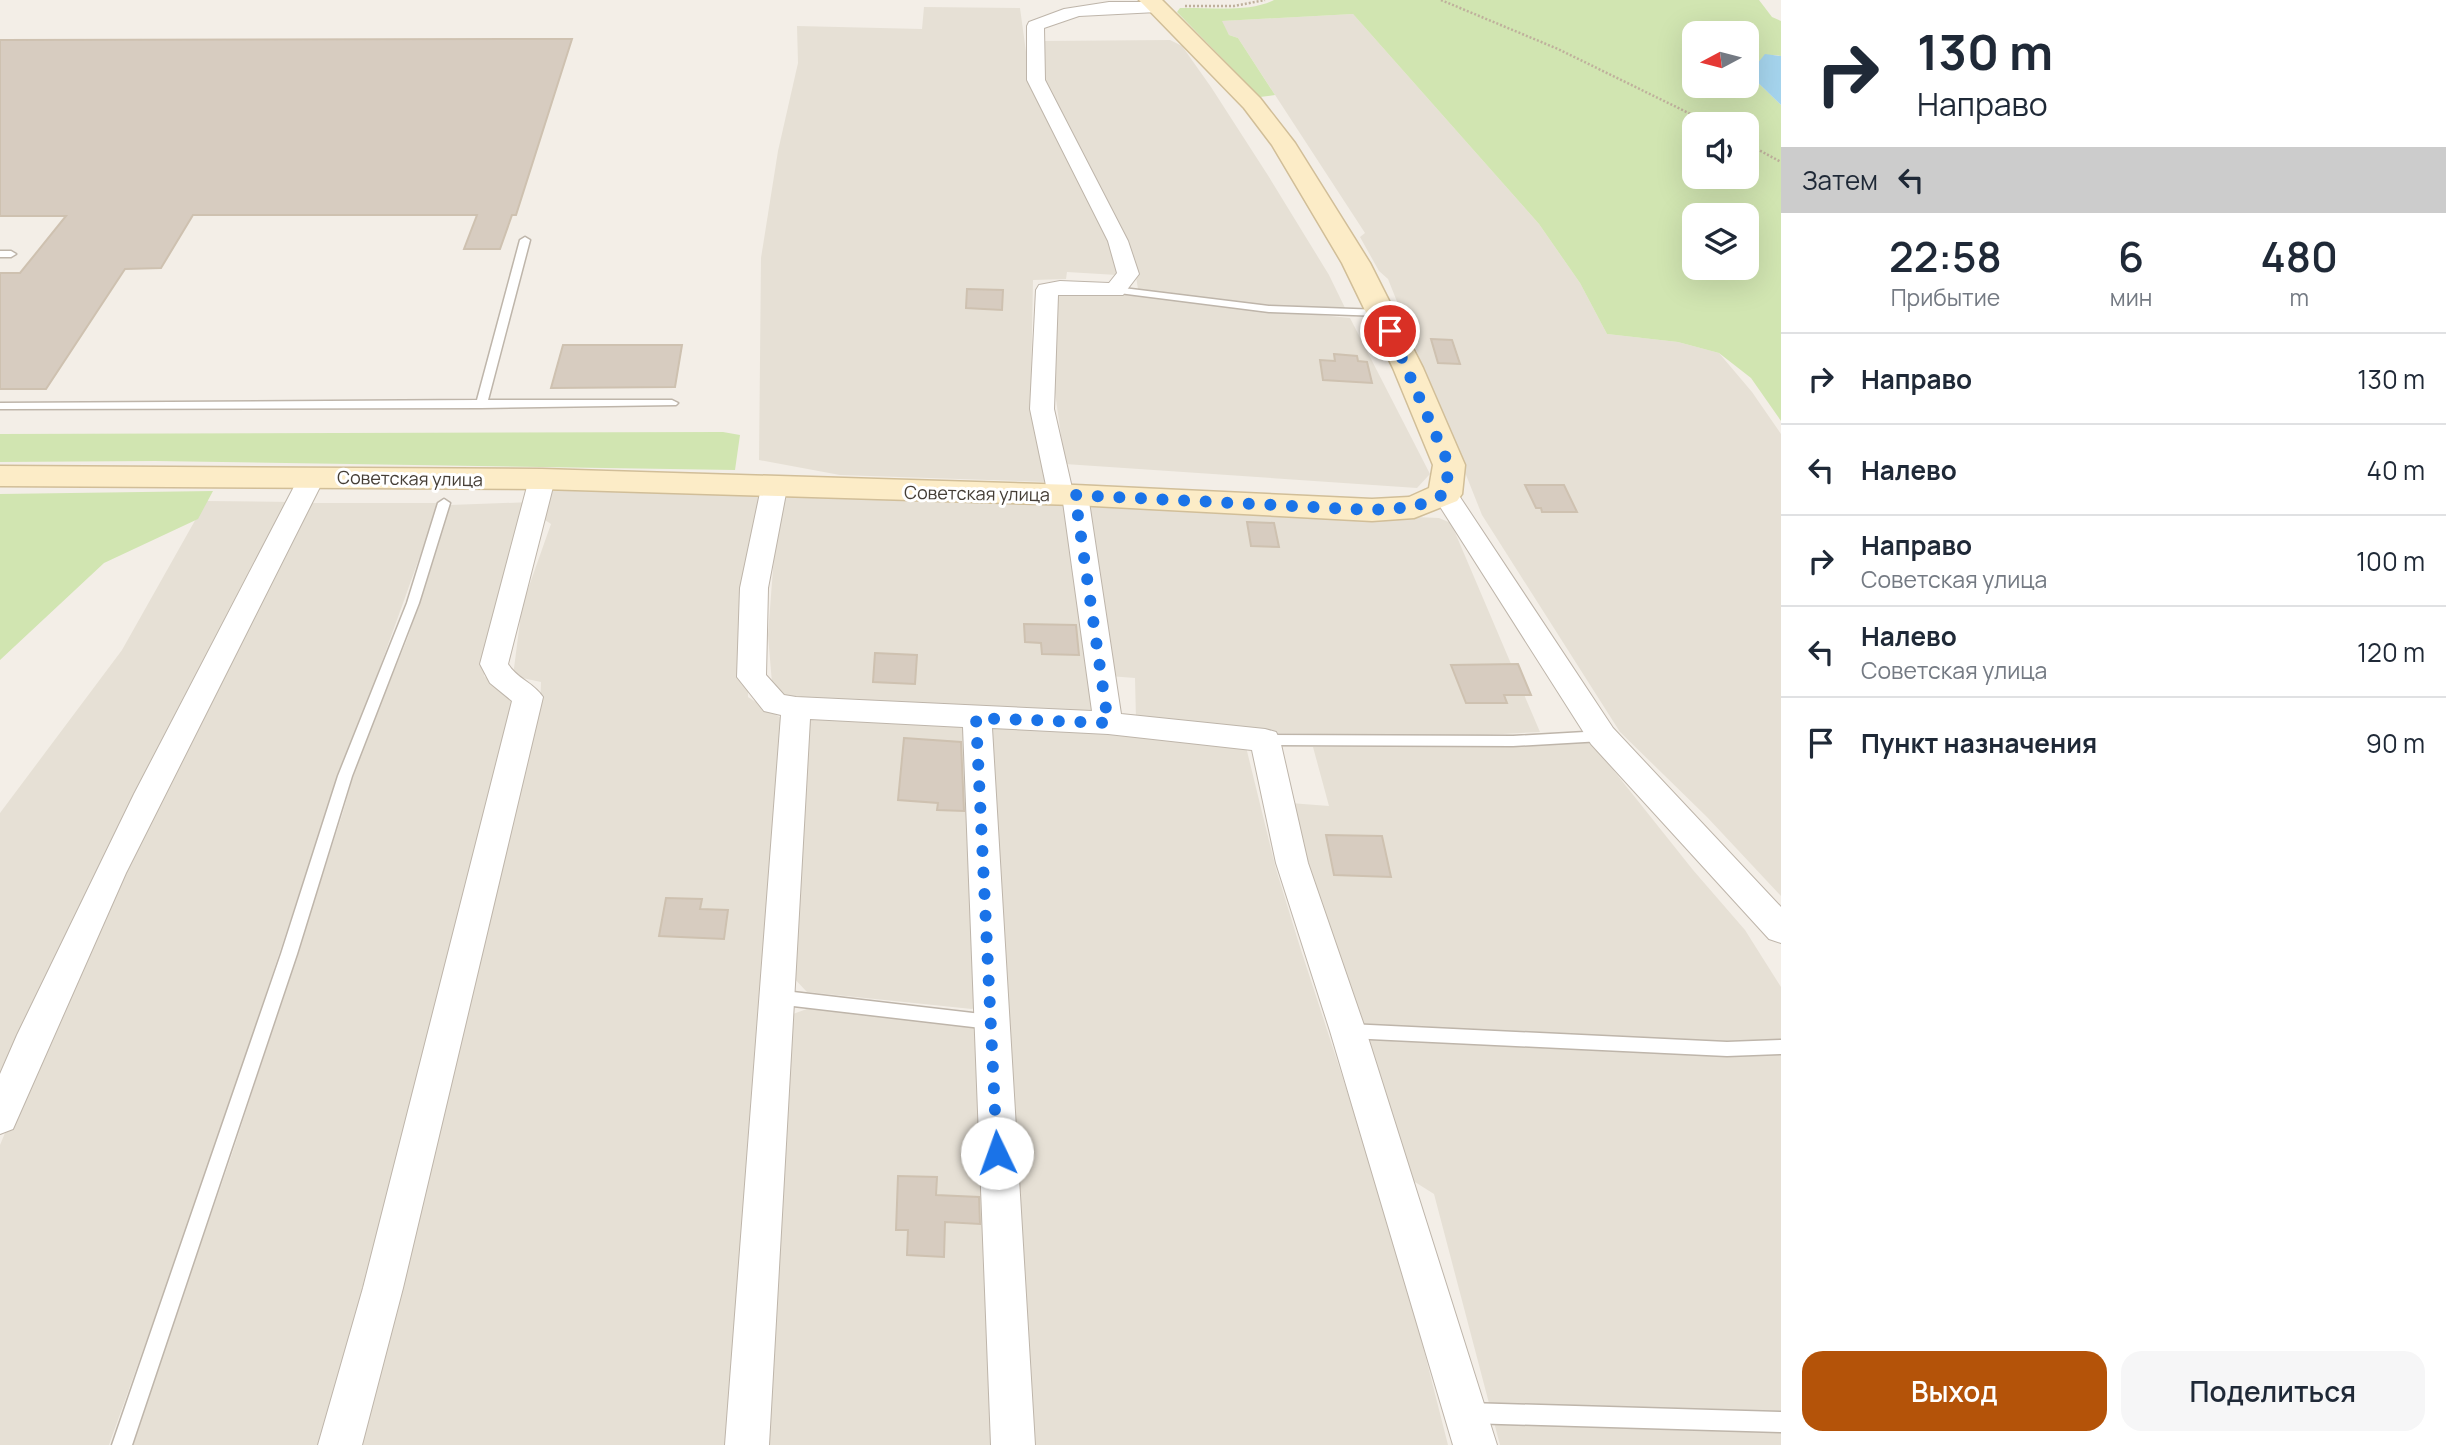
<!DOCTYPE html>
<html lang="ru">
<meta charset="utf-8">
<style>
body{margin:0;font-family:Manrope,sans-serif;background:#f6f6f7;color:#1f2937;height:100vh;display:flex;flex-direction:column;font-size:26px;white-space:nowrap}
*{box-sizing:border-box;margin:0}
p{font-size:23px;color:#747a83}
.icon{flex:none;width:38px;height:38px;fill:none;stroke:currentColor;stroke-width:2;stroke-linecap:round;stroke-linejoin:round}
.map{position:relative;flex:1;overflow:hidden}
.details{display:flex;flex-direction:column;background:#fff;width:665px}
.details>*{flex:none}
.guide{background:#fff;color:#1f2937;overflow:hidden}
.needle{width:46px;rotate:263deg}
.tools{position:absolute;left:1682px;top:21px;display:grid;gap:14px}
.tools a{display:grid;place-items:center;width:77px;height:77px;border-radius:14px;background:#fff;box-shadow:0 7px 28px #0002;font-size:35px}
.pin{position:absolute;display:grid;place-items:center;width:60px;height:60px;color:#fff;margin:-30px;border:4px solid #fff;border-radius:50%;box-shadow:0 2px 7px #0007}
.me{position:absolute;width:77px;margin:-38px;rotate:357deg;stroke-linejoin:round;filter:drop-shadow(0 0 5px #0008)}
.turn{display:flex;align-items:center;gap:24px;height:147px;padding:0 21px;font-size:32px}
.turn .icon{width:91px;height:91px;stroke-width:2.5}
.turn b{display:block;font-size:49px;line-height:60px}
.then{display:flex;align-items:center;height:66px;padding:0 21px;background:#0003;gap:14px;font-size:26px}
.eta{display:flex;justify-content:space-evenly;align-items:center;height:119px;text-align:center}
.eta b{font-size:42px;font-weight:600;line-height:49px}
.button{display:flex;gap:14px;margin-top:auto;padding:14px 21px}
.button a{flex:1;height:80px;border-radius:21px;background:#b45309;color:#fff;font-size:28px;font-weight:600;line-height:80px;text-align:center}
.button a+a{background:#f6f6f7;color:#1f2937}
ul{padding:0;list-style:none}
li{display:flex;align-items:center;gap:21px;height:91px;padding:0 21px;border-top:2px solid #e0e1e3}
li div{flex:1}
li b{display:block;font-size:26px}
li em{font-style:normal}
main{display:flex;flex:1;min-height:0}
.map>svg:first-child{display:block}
</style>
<main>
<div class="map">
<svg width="1781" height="1445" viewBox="0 0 1781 1445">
<rect width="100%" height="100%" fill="#f3eee7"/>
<g fill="#e6e0d5">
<path d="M 924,7 L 1020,8 L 1026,52 L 1037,90 L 1112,242 L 1117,275 L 1067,272 L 1066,279 L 1033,280 L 1031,386 L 1045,482 L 840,475 L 759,460 L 761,258 L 778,151 L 798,63 L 797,26 L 922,29 Z"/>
<path d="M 1353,14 L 1539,224 L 1580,283 L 1607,334 L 1678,342 L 1719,353 L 1752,392 L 1781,434 L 1781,896 L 1707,817 L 1620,732 L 1482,515 L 1388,279 L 1379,271 L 1360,237 L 1365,233 L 1238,38 L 1229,35 L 1221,21 Z"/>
<path d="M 1170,40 L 1182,46 L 1211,87 L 1269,177 L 1329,275 L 1346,310 L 1258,304 L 1138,289 L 1134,265 L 1109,208 L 1045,80 L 1042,41 Z"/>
<path d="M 1067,293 L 1125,295 L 1350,318 L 1430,474 L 1417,488 L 1065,464 L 1053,378 L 1053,295 Z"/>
<path d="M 555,486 L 763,492 L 747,645 L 748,697 L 781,718 L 782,730 L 773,815 L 748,1137 L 729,1445 L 360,1445 L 540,708 L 541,682 L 513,676 L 522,606 L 551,524 L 542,518 Z"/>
<path d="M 785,495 L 1067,502 L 1099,717 L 784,700 L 772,683 L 768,635 L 774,556 Z"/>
<path d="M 206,501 L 293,502 L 0,1096 L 0,813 L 122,650 Z"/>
<path d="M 532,502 L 484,676 L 520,703 L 326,1445 L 131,1445 L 233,1151 L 343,812 L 357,762 L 408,637 L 450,505 Z"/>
<path d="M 309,503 L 439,503 L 306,873 L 203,1183 L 109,1445 L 0,1445 L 0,1145 L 69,978 Z"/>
<path d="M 1083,503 L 1439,518 L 1451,523 L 1540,732 L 1464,736 L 1252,733 L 1136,720 L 1135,678 L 1109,676 Z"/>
<path d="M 816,717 L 970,724 L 983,1003 L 972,1009 L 807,992 L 791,975 L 803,725 Z"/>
<path d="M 983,723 L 1100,729 L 1246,747 L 1276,869 L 1300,947 L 1397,1244 L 1448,1445 L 1025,1445 Z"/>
<path d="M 1591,742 L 1693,870 L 1745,930 L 1781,987 L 1781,1445 L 1500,1445 L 1434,1194 L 1407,1177 L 1349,1008 L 1290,803 L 1329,806 L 1313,747 L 1536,745 Z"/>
<path d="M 815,1006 L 979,1027 L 1002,1445 L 766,1445 L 779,1187 L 793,1014 Z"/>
</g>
<g fill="#d1e5b1" fill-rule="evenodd">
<path d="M 1274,0 L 1759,0 L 1772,17 L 1781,21 L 1781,56 L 1774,55 L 1749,74 L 1781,105 L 1781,421 L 1751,378 L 1719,353 L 1678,342 L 1607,334 L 1580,283 L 1539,224 L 1353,14 L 1222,21 L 1229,35 L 1238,38 L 1275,95 L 1260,97 L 1177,12 L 1180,8 C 1209,7 1248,13 1274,0 ZM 1694,33 L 1746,33 L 1746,86 L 1694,86 ZM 1694,124 L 1746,124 L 1746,177 L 1694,177 ZM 1694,215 L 1746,215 L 1746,268 L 1694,268 Z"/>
<path d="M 723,432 L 740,435 L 735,470 L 155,461 L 0,462 L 0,434 Z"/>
<path d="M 213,491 L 198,519 L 104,563 L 0,660 L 0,494 Z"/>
</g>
<path fill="#a5d4ed" d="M 1765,54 L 1781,56 L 1781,105 L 1749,74 Z"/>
<g fill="#d7ccc0" stroke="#cec1b0" stroke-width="2">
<path d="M 572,39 L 516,215 L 512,215 L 500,249 L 464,249 L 477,215 L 193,215 L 161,268 L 125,269 L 46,389 L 0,389 L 0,273 L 20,273 L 66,216 L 0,216 L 0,40 Z"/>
<path d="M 967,289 L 1003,290 L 1002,310 L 966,308 Z"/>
<path d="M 1431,339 L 1452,340 L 1460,364 L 1438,363 Z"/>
<path d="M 563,345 L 682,345 L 675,387 L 551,388 Z"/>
<path d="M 1334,354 L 1357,356 L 1358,361 L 1367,362 L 1372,383 L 1323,380 L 1320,360 L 1335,361 Z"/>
<path d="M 1525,485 L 1564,485 L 1577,512 L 1542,512 L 1541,508 L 1536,508 Z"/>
<path d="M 1247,522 L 1274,523 L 1279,547 L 1251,546 Z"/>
<path d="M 1024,624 L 1076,625 L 1079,655 L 1042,654 L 1041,643 L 1025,642 Z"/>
<path d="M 875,653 L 917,655 L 915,684 L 873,682 Z"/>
<path d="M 1518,664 L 1531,695 L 1504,695 L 1507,703 L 1466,703 L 1451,665 Z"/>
<path d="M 904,738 L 961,742 L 964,811 L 937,810 L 938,803 L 898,800 Z"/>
<path d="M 1326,835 L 1382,836 L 1391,877 L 1334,875 Z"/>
<path d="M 666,898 L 702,899 L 700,909 L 728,910 L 724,939 L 659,936 Z"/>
<path d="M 898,1176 L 937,1177 L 936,1195 L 979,1197 L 980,1224 L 945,1222 L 944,1257 L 907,1255 L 908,1230 L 896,1230 Z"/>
</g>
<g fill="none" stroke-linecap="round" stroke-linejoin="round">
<g stroke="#beb5aa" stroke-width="3">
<g id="lane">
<path d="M 525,237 L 530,240 L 488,400 L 672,400 L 678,403 L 676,405 L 481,408 L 0,409 L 0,403 L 477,400 L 520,240 Z"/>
<path d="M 0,251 L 11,251 L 16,254 L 11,257 L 0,257 Z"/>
<path d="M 1115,287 L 1269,306 L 1381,310 L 1386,313 L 1381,316 L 1269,312 L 1111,292 L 1110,290 Z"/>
<path d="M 444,499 L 450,503 L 419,603 L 352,776 L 297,954 L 132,1445 L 112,1445 L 281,954 L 338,776 L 407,603 L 438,503 Z"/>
<path d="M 1602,731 L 1609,736 L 1602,741 L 1513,746 L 1265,745 L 1258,740 L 1265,735 L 1513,736 Z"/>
<path d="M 776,990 L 990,1015 L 996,1017 L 998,1022 L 996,1027 L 990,1029 L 776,1004 L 770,1002 L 768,997 L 770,992 Z"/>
<path d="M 1349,1024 L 1727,1042 L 1781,1040 L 1781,1054 L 1727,1056 L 1349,1038 L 1343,1036 L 1341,1031 L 1343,1026 Z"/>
<path d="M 1468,1403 L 1781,1412 L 1781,1432 L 1468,1423 L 1461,1420 L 1458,1413 L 1461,1406 Z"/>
</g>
</g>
<g stroke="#beb5aa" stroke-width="2">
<g id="street">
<path d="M 1109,2 L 1157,2 L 1165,7 L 1157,12 L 1079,16 L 1044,28 L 1045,80 L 1128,241 L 1139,274 L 1123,295 L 1058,295 L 1054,409 L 1072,488 L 1084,489 L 1088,495 L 1121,714 L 1265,729 L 1276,732 L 1280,740 L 1308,863 L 1366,1031 L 1497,1445 L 1453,1445 L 1330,1031 L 1276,863 L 1252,750 L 1108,734 L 992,728 L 1035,1445 L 991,1445 L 963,727 L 810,719 L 769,1445 L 725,1445 L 781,715 L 764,711 L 737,677 L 740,588 L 761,488 L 765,482 L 774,480 L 783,482 L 787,488 L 768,588 L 766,675 L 784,695 L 796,697 L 1092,711 L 1063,502 L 1052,501 L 1048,495 L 1030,409 L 1036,290 L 1039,285 L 1060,281 L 1109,283 L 1117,273 L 1108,241 L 1027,80 L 1027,26 L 1029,22 L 1064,9 Z"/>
<path d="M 312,469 L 321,471 L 325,477 L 126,873 L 13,1129 L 0,1134 L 0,1074 L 17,1035 L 134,794 L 299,477 L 303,471 Z"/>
<path d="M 542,471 L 551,473 L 555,479 L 508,664 C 516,678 534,683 543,697 L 403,1288 L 362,1445 L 318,1445 L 363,1288 L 512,701 L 490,683 L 480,664 L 529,479 L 533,473 Z"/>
<path d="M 1445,486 L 1454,488 L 1613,728 L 1781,907 L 1781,943 L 1769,939 L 1591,744 L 1432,494 L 1436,488 Z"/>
</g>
</g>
<g stroke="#d1be98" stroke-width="3">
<path id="secondary" d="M 1139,0 L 1162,0 L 1260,98 L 1295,143 L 1370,263 L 1423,368 L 1465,465 L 1462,494 L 1457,501 L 1414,518 L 1372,521 L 1075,505 L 542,489 L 0,486 L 0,466 L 542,469 L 1075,485 L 1372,499 L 1409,497 L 1429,488 L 1433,465 L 1393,368 L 1342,263 L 1272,145 L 1244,108 Z"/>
</g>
<g stroke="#bfb09c" stroke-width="2.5" stroke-dasharray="2 2" stroke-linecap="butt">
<path d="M 1441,0 L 1558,49 L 1711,124"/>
<path d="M 1185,6 L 1234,6 L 1265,0"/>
<path d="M 1746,143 L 1781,162"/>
</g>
<use href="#lane" fill="#fff" fill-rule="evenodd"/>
<use href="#street" fill="#fff" fill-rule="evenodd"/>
<use href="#secondary" fill="#fcecc7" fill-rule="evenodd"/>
</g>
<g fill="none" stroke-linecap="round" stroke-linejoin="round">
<path stroke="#1a73e8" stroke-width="12" stroke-dasharray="0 21.6" d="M 997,1153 L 976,718 L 1108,723 L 1075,495 L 1372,510 L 1414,507 L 1445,494 L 1449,465 L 1390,331"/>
</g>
<g text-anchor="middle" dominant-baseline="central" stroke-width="6" stroke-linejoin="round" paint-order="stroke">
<g font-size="18" fill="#453e36" stroke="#fff">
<text transform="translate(410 478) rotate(1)">Советская улица</text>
<text transform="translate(977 493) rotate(1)">Советская улица</text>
</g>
</g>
</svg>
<div class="tools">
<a><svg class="needle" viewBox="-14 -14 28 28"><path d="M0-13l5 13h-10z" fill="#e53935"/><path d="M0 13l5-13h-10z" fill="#747a83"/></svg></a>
<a><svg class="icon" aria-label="sound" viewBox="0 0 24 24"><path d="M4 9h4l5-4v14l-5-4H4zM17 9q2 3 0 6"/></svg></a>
<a><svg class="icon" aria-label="layers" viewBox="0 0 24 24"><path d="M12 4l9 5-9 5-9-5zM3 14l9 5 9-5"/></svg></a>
</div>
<div class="pin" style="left:1390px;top:331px;background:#d93025"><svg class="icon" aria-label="arrive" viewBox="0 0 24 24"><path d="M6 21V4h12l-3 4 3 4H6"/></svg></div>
<svg class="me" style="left:997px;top:1153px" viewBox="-20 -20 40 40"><circle r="19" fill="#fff"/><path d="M0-13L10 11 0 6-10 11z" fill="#1a73e8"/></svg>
</div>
<section class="details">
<div class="guide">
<div class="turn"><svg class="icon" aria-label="right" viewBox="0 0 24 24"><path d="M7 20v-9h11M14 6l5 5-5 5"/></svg><div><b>130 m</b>Направо</div></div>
<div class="then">Затем<svg class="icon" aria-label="left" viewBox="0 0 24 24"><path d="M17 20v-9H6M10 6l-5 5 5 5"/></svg></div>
</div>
<div class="eta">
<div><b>22:58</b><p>Прибытие</p></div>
<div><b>6</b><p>мин</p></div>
<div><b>480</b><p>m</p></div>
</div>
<ul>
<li><svg class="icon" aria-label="right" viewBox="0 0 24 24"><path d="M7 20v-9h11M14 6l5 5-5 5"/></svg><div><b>Направо</b></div><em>130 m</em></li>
<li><svg class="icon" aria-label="left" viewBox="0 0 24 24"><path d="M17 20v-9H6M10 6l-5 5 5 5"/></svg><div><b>Налево</b></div><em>40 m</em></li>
<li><svg class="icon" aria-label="right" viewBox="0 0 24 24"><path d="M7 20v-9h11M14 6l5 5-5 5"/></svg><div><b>Направо</b><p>Советская улица</p></div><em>100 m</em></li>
<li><svg class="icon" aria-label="left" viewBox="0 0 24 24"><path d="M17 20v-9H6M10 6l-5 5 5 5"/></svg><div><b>Налево</b><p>Советская улица</p></div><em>120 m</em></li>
<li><svg class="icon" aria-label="arrive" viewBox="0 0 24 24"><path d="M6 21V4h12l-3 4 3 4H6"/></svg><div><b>Пункт назначения</b></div><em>90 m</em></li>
</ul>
<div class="button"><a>Выход</a><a>Поделиться</a></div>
</section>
</main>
